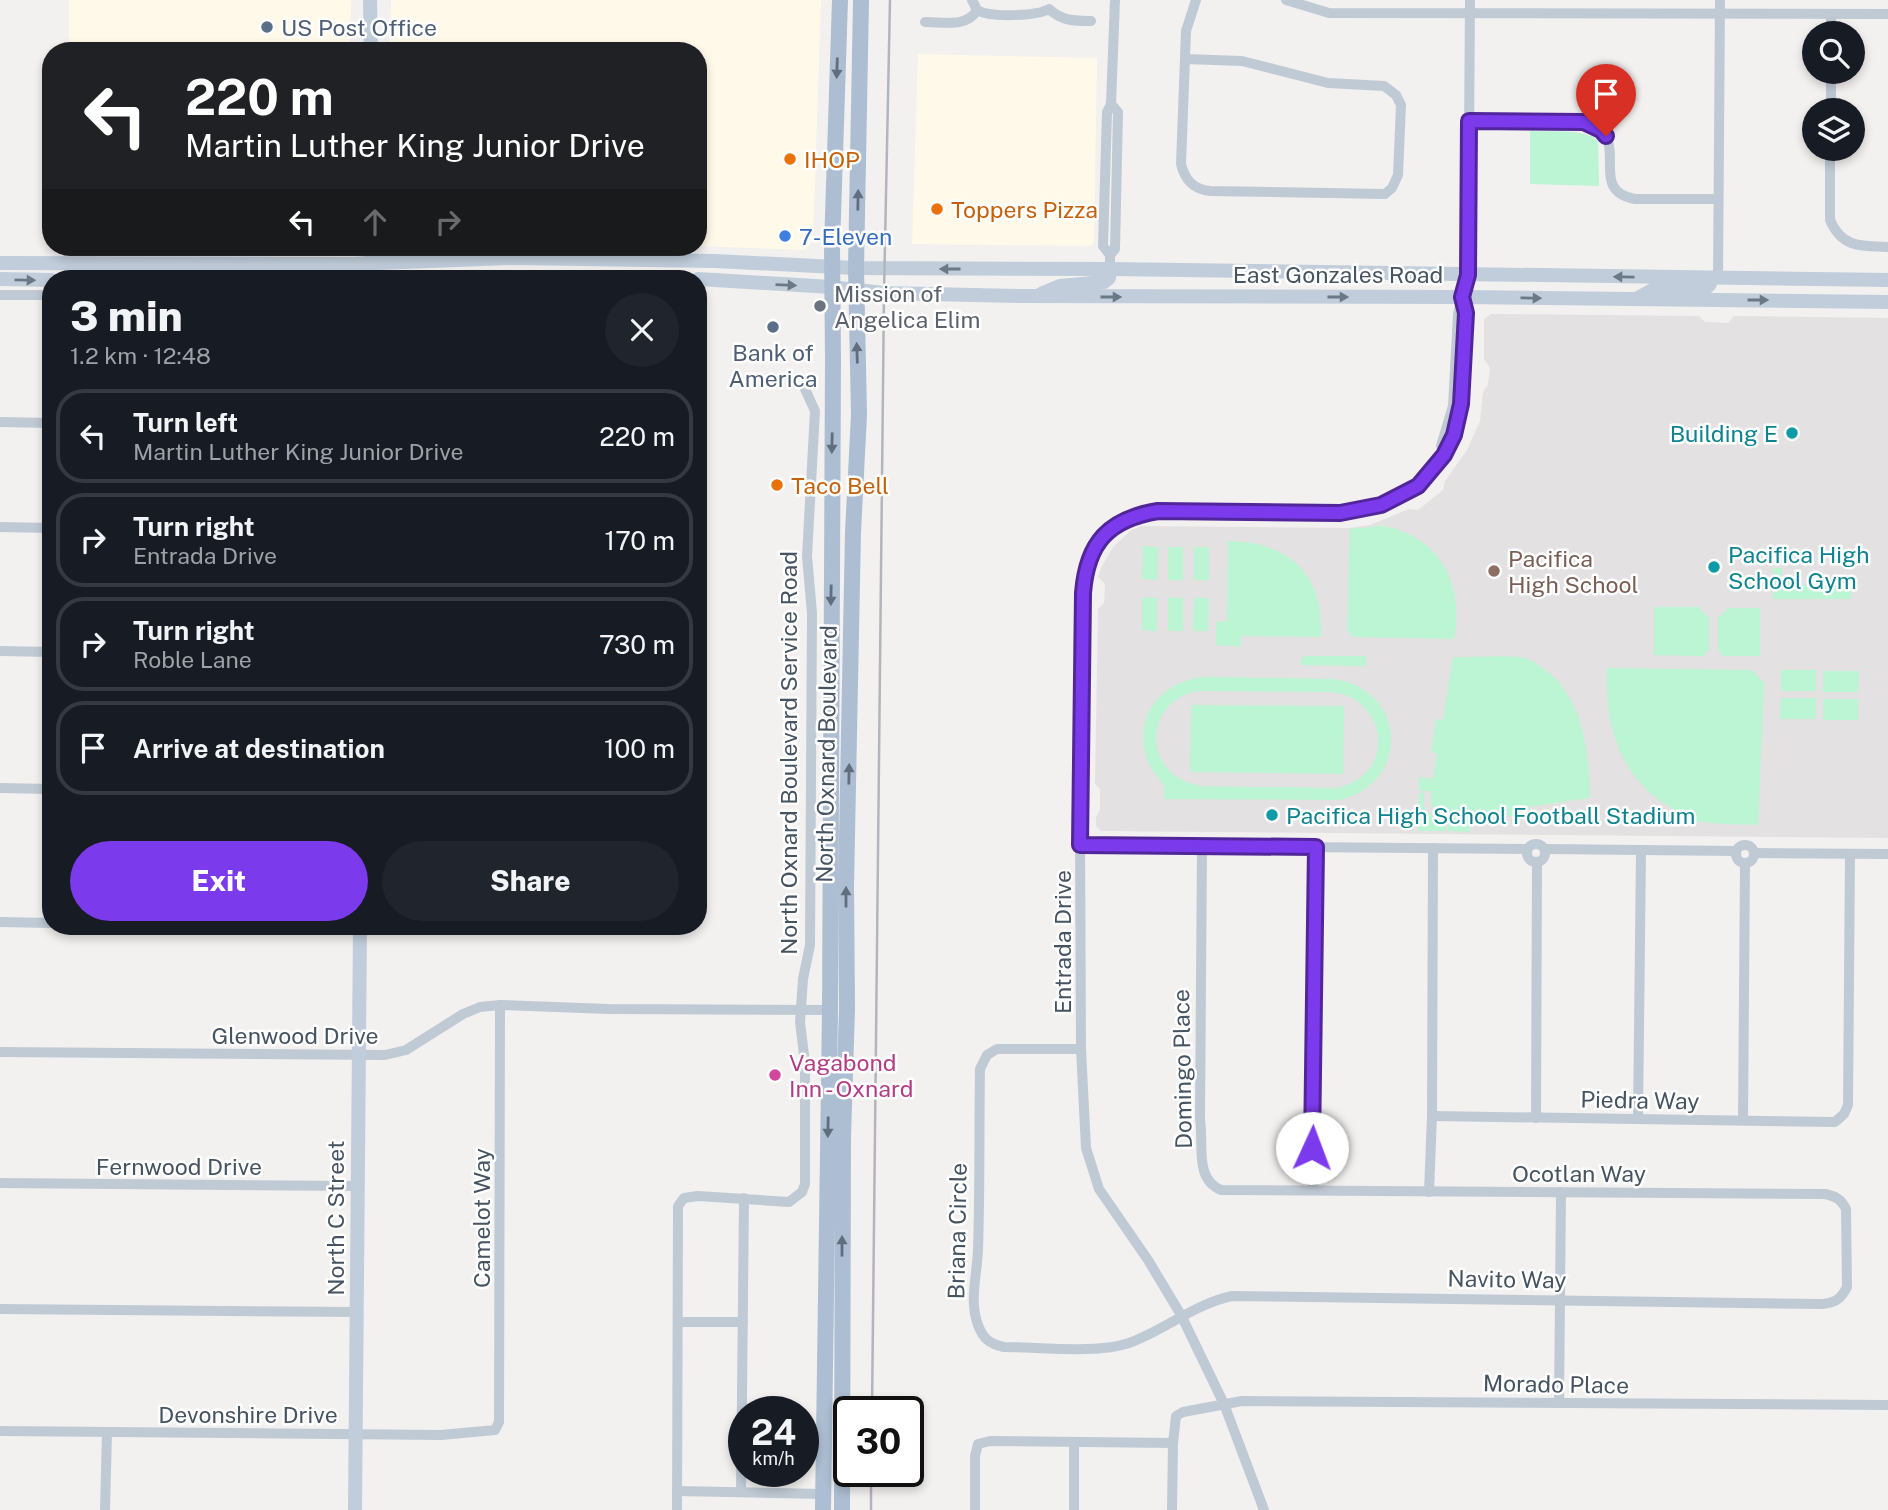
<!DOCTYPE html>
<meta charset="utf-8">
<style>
body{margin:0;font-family:"Public Sans",sans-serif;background:#20242c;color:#f1f3f6;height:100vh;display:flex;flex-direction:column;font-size:26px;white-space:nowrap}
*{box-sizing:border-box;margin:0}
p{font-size:23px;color:#9ea1a6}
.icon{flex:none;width:38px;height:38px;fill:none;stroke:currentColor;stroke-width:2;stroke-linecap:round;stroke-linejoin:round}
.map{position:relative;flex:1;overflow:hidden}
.sheet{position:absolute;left:42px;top:270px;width:665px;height:665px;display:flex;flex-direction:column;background:#171b24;border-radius:28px;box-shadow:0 4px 10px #0003}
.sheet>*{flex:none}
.top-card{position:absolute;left:42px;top:42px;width:665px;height:214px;border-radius:28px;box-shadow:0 4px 10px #0003;background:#202124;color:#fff;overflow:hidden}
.buttons{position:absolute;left:1802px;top:21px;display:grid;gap:14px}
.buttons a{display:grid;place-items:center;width:63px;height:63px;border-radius:50%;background:#171b24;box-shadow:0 4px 10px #0003;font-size:35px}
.speed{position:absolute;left:728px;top:1396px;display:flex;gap:14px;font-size:35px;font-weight:700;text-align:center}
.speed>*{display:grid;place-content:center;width:91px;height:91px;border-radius:50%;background:#171b24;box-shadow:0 4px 10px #0003;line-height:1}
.speed small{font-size:18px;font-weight:400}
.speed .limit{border:4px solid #111;border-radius:10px;background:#fff;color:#111}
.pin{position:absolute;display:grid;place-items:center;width:60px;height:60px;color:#fff;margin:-72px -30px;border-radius:50% 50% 50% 0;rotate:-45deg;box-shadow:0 0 7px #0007}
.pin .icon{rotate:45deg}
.me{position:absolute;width:77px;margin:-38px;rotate:2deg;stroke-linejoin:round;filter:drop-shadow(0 0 5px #0008)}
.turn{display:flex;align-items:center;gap:24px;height:147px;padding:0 28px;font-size:32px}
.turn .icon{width:91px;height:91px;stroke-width:2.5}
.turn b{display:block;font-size:49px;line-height:60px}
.lanes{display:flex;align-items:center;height:66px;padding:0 28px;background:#0003;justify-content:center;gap:35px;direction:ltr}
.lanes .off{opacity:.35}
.round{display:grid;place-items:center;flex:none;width:74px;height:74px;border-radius:37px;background:#20242c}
.head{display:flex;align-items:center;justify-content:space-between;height:119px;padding:0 28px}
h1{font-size:42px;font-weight:800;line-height:52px}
.button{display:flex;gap:14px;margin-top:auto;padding:14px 28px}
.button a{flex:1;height:80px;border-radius:42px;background:#7c3aed;color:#fff;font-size:28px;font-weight:800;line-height:80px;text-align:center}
.button a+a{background:#20242c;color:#f1f3f6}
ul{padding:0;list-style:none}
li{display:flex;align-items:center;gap:21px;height:94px;margin:0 14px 10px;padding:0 14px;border:4px solid #363941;border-radius:28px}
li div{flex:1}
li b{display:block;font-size:26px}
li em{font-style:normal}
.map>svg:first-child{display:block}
</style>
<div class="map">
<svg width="1888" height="1510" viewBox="0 0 1888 1510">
<rect width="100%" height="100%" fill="#f3f0f0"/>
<g fill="#fef9e9">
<path d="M 69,0 L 351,0 L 350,51 L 69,51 Z"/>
<path d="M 391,0 L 821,0 L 813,241 L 804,250 L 698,246 L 698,51 L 390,51 Z"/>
<path d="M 918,54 L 1097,58 L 1094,242 L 1090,246 L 912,244 Z"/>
</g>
<path fill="#e4e1e2" d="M 1491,314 L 1699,316 L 1705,322 L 1728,323 L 1734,316 L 1888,318 L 1888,838 L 1101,831 L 1096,826 L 1096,817 L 1100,810 L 1100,789 L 1095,784 L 1098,609 L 1104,603 L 1105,584 L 1098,577 L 1102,566 L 1113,547 L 1130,531 L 1141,526 L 1350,528 L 1370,525 L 1409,509 L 1418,510 L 1443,490 L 1445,481 L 1467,450 L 1480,421 L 1483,392 L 1488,384 L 1490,368 L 1484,359 L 1484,319 Z"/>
<g fill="#bbf5d4" fill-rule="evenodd">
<path d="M 1530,131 C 1548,132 1586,128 1598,141 L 1599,186 L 1530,184 Z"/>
<path d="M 1382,526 C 1439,535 1465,585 1454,639 L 1354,637 L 1347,631 L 1350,529 Z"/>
<path d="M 1228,541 C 1290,542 1324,574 1321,637 L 1241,636 L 1241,647 L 1216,645 L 1216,622 L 1227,621 Z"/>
<path d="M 1143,546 L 1158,547 L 1157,580 L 1142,579 Z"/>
<rect x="1168" y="547" width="15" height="33"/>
<rect x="1194" y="547" width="15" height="33"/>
<path d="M 1773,568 L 1782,568 L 1782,580 L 1794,580 L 1794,585 L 1851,585 L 1851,599 L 1773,599 Z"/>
<path d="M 1142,597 L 1157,598 L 1157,631 L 1142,630 Z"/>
<rect x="1168" y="598" width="15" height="33"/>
<path d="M 1194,598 L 1209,598 L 1208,631 L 1193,631 Z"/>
<path d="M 1654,607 L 1701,607 L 1701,612 L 1705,612 L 1706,616 L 1709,616 L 1709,651 L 1705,652 L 1705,656 L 1654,655 Z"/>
<path d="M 1727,608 L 1760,608 L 1760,656 L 1722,656 L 1722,652 L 1718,652 L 1718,616 L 1722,616 L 1722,612 L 1726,612 Z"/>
<path d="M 1305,656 L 1366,656 L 1366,666 L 1301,665 L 1301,659 Z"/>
<path d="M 1453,657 C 1473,658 1506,654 1525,658 C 1532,660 1542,667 1548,672 C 1584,701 1589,754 1590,798 L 1528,807 L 1529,813 L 1495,818 L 1494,812 L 1469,816 L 1470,832 L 1448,831 L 1448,824 L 1455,824 L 1455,817 L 1443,817 L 1431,805 L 1431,791 L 1419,791 L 1419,777 L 1433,779 L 1437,754 L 1431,752 L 1436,719 L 1443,720 Z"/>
<path d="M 1607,668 L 1752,670 L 1764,683 L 1758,825 L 1723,824 L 1672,819 L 1672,808 C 1620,780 1604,724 1607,668 Z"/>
<rect x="1781" y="670" width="35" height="21"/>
<path d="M 1823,671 L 1859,671 L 1858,692 L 1823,692 Z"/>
<path d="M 1205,677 L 1331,679 C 1406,686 1413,782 1340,800 L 1164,799 L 1164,785 C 1123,743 1145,682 1205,677 ZM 1196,691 L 1331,692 C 1385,697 1397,769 1344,786 C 1329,790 1311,787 1295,787 C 1265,787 1234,787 1203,786 C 1145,780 1139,705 1196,691 Z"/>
<path d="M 1781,698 L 1816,698 L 1816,719 L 1780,719 Z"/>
<rect x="1823" y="699" width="35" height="21"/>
<path d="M 1191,705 L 1344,706 L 1343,774 L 1190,772 Z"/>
<path d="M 1419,793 L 1424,793 L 1424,808 L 1440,824 L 1446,824 L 1446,831 L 1418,831 Z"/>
</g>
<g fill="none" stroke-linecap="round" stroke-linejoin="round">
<g stroke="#c0cad4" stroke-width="10">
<path d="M 972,0 L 977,10"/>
<path d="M 1286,0 L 1329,13 L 1888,14"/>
<path d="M 977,10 C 990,18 1037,16 1049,9 C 1062,21 1074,21 1091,21"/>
<path d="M 925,22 C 942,22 967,28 977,10"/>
<path d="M 1831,33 L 1831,14"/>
<path d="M 1185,59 L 1242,61 L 1328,83 L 1384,86 L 1396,95 L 1401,105 L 1398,175 L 1392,188 L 1385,194 L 1210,191 C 1193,189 1185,180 1181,164 L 1186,31 L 1196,0"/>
<path d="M 1831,110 L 1831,72"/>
<path d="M 1469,121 C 1495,121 1582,116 1599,129 C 1625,148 1590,191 1635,199 L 1718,199"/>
<path d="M 1830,149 L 1830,220 C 1842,248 1861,246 1888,247"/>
<path d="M 1110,255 L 1103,246 L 1107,112 L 1111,104 L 1115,0"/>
<path d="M 1110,261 L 1110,255 L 1115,249 L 1118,112 L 1111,104"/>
<path d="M 1718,278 L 1720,0"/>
<path d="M 0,295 L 51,295"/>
<path d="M 0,422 L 51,423"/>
<path d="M 1441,446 L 1453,406 L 1458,314 L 1468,275 L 1470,0"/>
<path d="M 0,527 L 51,528"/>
<path d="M 0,651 L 51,652"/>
<path d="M 0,788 L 51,789"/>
<circle cx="1536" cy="853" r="9"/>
<circle cx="1745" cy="854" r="9"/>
<path d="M 1080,845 L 1527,849"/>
<path d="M 1545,849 L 1736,851"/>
<path d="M 1754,853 L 1888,854"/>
<path d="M 0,922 L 51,923"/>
<path d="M 1081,1049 L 997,1049 L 987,1055 L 980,1069 C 979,1129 980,1190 978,1250 C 977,1275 969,1301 978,1325 C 983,1339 990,1344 1004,1347 C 1039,1347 1097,1354 1129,1343 C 1165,1330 1194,1304 1232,1296 L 1822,1304 C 1835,1303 1841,1299 1847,1287 L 1846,1209 C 1841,1199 1835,1196 1825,1194 L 1221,1190 C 1194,1179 1204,1144 1200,1119 L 1202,846"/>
<path d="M 0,1052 L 385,1055 L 406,1050 L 463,1014 L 480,1007 L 500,1005 L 609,1009 L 830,1010"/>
<path d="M 1432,1116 L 1835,1122 L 1844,1114 L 1848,1105 L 1850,854"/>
<path d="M 1536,1118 L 1537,862"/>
<path d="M 1638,1119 L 1641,850"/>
<path d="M 1743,1120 L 1745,863"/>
<path d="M 0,1183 L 358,1186"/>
<path d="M 1313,1190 L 1316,847"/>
<path d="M 1429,1192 L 1432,1116 L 1433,848"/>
<path d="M 0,1309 L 357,1312"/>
<path d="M 678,1322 L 743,1322"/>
<path d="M 1559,1403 L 1561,1192"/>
<path d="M 0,1431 L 441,1435 L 495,1430 L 499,1422 L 500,1005"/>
<path d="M 677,1491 L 823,1494"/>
<path d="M 741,1492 L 744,1198"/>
<path d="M 105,1510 L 107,1433"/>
<path d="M 677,1510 L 678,1206 L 684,1198 L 698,1196 L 789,1202 L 802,1192 L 805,1184 L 805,1063 L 800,1022 L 803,979 L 810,945 L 812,613 L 807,556 L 815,411 L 805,389"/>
<path d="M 975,1510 L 975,1456 L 978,1444 L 990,1441 L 1173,1443"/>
<path d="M 1074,1510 L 1074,1442"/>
<path d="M 1172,1510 L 1173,1443 L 1176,1416 L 1183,1412 L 1242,1401 L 1888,1405"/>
<path d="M 1264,1510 L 1224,1404 L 1181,1315 L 1148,1260 L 1099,1189 L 1086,1148 L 1081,1049 L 1080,831 L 1084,576 C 1096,534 1117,518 1158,511 C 1199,511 1240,512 1281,512 C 1307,512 1334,514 1360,510 C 1422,500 1456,451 1463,392 C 1466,361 1469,327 1462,297"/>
</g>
<g stroke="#c1cddb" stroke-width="14">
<path d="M 370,0 L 371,51"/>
<path d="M 0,263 L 352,264 L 512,258 L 715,261 L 856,268 L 1110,269 L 1888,280"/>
<path d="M 370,278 L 371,247"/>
<path d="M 423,278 L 685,278"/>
<path d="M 0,279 L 51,280"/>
<path d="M 698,279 L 831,287 L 884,293 L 1018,296 L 1462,297 L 1888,302"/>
<path d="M 1041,294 L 1060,286 L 1104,282 L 1109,278 L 1110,269"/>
<path d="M 1636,299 L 1654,289 L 1707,287 L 1710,284"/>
<path d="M 355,1510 L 360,926"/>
</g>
<g stroke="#adbed2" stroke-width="16">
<path d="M 823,1510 L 830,1010 L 833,359 L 832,247 L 840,0"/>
<path d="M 842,1510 L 843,1137 L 847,1009 L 846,886 L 853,532 L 859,415 L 856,268 L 861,0"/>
</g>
<g stroke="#b2b5bc" stroke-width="2.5">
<path d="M 872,1412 L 884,293 L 890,0"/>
<path d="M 871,1510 L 871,1472"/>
</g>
</g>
<defs><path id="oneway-solid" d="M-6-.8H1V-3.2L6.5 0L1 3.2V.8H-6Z" transform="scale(1.75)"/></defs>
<g fill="#606e7d">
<use href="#oneway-solid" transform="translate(837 68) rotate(92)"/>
<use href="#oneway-solid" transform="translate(858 200) rotate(-89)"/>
<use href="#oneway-solid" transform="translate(857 353) rotate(-92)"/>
<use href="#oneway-solid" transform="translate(832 443) rotate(91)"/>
<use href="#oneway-solid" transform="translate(831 595) rotate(91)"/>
<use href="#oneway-solid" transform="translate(849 774) rotate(-89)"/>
<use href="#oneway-solid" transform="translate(846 897) rotate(-90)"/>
<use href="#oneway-solid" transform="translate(828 1127) rotate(91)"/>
<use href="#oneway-solid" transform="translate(842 1246) rotate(-90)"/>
</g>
<g fill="#6b7886">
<use href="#oneway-solid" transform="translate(950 269) rotate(-180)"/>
<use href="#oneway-solid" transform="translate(1624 277) rotate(-179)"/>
<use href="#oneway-solid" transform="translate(25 280) rotate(1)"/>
<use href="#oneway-solid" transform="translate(786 285) rotate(2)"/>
<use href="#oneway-solid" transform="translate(1111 297)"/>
<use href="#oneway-solid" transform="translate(1338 297)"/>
<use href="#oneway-solid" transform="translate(1531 298) rotate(1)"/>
<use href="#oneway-solid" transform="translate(1758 300)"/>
</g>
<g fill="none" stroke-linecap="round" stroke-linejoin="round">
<g stroke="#51269a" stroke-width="18">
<path id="route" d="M 1312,1148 L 1316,847 L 1080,845 L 1083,593 C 1087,542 1109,519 1158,511 L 1340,513 L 1381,505 L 1418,486 L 1444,455 L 1454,435 L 1461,404 L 1466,313 L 1462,297 L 1468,275 L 1469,121 L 1584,122 L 1601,130 L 1606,136"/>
</g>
<use href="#route" stroke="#7c3aed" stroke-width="12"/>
</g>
<g fill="#5c6f8a" stroke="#fff" stroke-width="2.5">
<circle cx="267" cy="27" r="7"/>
<circle cx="773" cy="327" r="7"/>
</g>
<g fill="#e8710a" stroke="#fff" stroke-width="2.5">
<circle cx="790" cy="159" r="7"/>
<circle cx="937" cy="209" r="7"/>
<circle cx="777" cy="485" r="7"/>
</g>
<circle fill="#3f7fe0" stroke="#fff" stroke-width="2.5" cx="785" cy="236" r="7"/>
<circle fill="#6b7280" stroke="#fff" stroke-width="2.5" cx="820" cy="306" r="7"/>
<g fill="#0f9aa8" stroke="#fff" stroke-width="2.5">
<circle cx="1792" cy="433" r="7"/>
<circle cx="1714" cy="567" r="7"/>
<circle cx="1272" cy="815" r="7"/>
</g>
<circle fill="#8d6e63" stroke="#fff" stroke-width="2.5" cx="1494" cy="571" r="7"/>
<circle fill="#d1479c" stroke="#fff" stroke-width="2.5" cx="775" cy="1075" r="7"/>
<g text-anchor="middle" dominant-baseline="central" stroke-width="5" stroke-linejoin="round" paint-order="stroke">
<g font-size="23" fill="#4e5e75" stroke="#fff" text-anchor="start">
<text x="281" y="27">US Post Office</text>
<text x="773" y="352" text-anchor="middle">Bank of<tspan x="773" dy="26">America</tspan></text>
</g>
<g font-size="23" fill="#c56008" stroke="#fff" text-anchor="start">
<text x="804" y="159">IHOP</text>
<text x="951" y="209">Toppers Pizza</text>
<text x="791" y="485">Taco Bell</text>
</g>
<g font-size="23" fill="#366cbe" stroke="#fff" text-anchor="start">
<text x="799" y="236">7-Eleven</text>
</g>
<g font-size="23" fill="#465361" stroke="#fff">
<text x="1338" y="274">East Gonzales Road</text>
<text transform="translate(788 753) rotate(-90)">North Oxnard Boulevard Service Road</text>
<text transform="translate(826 754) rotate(-89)">North Oxnard Boulevard</text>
<text transform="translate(1062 942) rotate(-90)">Entrada Drive</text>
<text x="295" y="1035">Glenwood Drive</text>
<text transform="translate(1182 1069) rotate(-91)">Domingo Place</text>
<text transform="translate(1640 1100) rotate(1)">Piedra Way</text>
<text x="179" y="1166">Fernwood Drive</text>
<text x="1579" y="1173">Ocotlan Way</text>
<text transform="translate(335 1218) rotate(-90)">North C Street</text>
<text transform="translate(481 1218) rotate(-90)">Camelot Way</text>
<text transform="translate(957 1231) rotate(-89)">Briana Circle</text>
<text transform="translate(1507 1279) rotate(1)">Navito Way</text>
<text transform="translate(1556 1384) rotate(1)">Morado Place</text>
<text x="248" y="1414">Devonshire Drive</text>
</g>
<g font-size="23" fill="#5b616d" stroke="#fff" text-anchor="start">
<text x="834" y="293">Mission of<tspan x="834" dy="26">Angelica Elim</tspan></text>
</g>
<g font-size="23" fill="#0d838f" stroke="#fff" text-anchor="start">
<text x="1778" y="433" text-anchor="end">Building E</text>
<text x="1728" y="554">Pacifica High<tspan x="1728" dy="26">School Gym</tspan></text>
<text x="1286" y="815">Pacifica High School Football Stadium</text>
</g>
<g font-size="23" fill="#785e54" stroke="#fff" text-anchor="start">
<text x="1508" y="558">Pacifica<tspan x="1508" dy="26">High School</tspan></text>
</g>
<g font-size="23" fill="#b23c85" stroke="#fff" text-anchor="start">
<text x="789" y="1062">Vagabond<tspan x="789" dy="26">Inn - Oxnard</tspan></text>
</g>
</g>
</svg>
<div class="buttons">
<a><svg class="icon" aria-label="search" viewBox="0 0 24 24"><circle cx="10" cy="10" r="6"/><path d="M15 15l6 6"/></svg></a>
<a><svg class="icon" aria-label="layers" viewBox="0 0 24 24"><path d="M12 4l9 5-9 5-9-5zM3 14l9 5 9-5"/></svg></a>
</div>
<div class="speed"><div>24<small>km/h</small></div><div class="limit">30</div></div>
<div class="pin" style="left:1606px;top:136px;background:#d93025"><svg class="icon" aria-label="arrive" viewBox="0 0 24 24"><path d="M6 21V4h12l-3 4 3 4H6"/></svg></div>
<svg class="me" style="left:1312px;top:1148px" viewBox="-20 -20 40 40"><circle r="19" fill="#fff"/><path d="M0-13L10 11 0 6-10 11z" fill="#7c3aed"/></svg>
<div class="top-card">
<div class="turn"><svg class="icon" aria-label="left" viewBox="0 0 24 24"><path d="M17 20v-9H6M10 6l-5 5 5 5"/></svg><div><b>220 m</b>Martin Luther King Junior Drive</div></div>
<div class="lanes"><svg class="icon" aria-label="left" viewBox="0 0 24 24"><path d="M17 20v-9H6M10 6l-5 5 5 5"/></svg><svg class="icon off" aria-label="ahead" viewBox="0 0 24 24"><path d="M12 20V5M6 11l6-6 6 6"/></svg><svg class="icon off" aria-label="right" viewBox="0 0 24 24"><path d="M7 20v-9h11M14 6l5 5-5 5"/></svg></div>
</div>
<section class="sheet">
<div class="head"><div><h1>3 min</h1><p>1.2 km · 12:48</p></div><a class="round"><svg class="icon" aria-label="close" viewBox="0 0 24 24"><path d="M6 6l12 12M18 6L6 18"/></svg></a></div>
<ul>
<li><svg class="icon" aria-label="left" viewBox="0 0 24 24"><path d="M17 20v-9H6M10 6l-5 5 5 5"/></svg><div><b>Turn left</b><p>Martin Luther King Junior Drive</p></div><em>220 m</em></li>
<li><svg class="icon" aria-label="right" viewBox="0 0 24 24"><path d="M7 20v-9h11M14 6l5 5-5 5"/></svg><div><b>Turn right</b><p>Entrada Drive</p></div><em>170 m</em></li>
<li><svg class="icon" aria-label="right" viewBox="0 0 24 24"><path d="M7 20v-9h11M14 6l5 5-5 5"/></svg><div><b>Turn right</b><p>Roble Lane</p></div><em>730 m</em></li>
<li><svg class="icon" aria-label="arrive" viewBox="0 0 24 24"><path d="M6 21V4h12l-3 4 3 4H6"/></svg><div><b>Arrive at destination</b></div><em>100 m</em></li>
</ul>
<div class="button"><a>Exit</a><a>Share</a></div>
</section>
</div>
